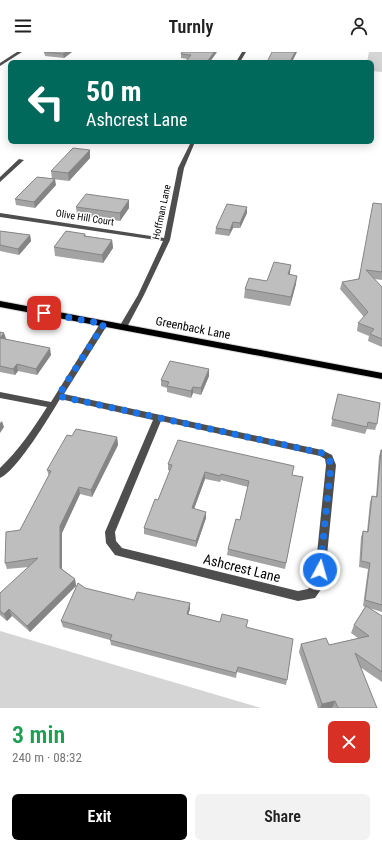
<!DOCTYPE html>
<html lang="en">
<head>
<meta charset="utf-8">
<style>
	:root { --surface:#fff; --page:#f2f2f2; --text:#222; --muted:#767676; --accent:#000 }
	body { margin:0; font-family:"Roboto Condensed",sans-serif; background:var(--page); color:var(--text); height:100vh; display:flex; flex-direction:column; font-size:15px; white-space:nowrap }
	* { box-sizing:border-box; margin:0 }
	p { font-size:13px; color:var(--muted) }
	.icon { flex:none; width:22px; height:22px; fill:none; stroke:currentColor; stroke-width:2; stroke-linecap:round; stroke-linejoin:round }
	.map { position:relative; height:656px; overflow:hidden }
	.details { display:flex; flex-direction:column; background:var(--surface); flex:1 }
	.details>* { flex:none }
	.hud { position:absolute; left:8px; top:8px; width:366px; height:84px; border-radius:6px; box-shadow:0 2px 10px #0003; background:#00695c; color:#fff; overflow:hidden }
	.pin { position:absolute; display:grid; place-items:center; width:34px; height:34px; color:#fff; margin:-17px; border-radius:8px; box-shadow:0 2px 6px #0006 }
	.me { position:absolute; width:44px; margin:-22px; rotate:6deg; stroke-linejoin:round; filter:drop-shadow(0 0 3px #0008) }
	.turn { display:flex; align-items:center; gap:14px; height:84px; padding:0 12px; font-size:18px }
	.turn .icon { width:52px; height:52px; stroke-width:2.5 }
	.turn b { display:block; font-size:28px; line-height:34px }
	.round { display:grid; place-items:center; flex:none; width:42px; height:42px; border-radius:6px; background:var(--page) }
	.head { display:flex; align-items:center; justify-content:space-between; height:68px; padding:0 12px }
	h1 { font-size:24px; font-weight:600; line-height:30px; color:#1e9e55 }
	.cta { display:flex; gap:8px; margin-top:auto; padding:8px 12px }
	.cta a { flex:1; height:46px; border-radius:6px; background:var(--accent); color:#fff; font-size:16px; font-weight:600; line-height:46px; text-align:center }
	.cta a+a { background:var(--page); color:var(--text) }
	header { display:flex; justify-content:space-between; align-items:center; height:52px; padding:0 12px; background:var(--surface); font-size:18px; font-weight:600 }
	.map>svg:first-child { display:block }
</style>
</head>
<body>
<header><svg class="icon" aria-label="menu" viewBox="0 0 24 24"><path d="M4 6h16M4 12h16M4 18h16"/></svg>Turnly<svg class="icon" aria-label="person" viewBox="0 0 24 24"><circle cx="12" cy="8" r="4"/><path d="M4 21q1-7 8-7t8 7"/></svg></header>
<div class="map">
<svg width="382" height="656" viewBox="0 0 382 656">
	<rect width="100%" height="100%" fill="#fff"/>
	<path fill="#d5d5d5" d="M369,0H382V20L372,19V10H367Z
		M0,579L261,656H0Z"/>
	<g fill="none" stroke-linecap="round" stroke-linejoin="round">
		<defs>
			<path id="primary" d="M0,249L382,321V327L0,255Z"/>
		</defs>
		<use href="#primary" stroke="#dbdbdb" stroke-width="2"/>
		<path fill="#4e4e4e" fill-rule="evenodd" d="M17,0H22L0,14V11Z
			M242,0H246L240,10H236Z
			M191,90H195L184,116L170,188L144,243L126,277H120L119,275L138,243L163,189L0,165V161L164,186L178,116Z
			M19,107L24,108L0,130V125Z
			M101,270H104L108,272L64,342L322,398L332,403L336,413L324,533L315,546L298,549L115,503L106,491L105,480L153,368L60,347C50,364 16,420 0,426V416C19,398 33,377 47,355L0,346V340L51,350ZM161,369L320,404L325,407L326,413L314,531L308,537L298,539L122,496L116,489L115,480Z"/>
		<use href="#primary" fill="#000" fill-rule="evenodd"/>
	</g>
	<path fill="#a3a3a3" d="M44,0H72L64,6L45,4Z
		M182,0L210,10H185L188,7L181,6V2Z
		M90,106L69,129L52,127L51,119Z
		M56,133L35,156L16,153L15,147Z
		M382,152V228L374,227L382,235V295L368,289L369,284L357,279L358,271L364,265L340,237L342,230L358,227Z
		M76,155L129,156L120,169L77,163Z
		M247,161L240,176H233L229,184L215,182L216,176Z
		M0,179L30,183L31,189L19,203L0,199Z
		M85,182L86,184L112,188L113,196L103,211L55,204L54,195Z
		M289,223L296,232L290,254L244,246L245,237L267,229Z
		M0,280L4,281L6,287L51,303L37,323L18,319L15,323L0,320Z
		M209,324L201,343L193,341L191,346L167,340V336L161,334V328Z
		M338,342L377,372L375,378L367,377L365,382L331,374Z
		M72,384L117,385L118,393L92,445L80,442L62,481V517L75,527L76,534L30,580L12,564L7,569L0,563V541L29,515L7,517L5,511L20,478L49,424L47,418Z
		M381,398H382V560L369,556L382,564V630L360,615L377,656H318L299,600L301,592L329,593L358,586L351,581L354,573L365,555L363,554L368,517L359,515L361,485L363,479L367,480L370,450L372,444L376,445L379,404Z
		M168,412L292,423L303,425L285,517L227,503L228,497L240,468L248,435L221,428L220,430L205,427L194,457L206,466L196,495L144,482V476L158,448L170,419L168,418Z
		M134,548L190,551V557L188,562L220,570L247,575L287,628L286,633L237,620L236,626L111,593L110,588L63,575L61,569Z"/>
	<path fill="#858585" d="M66,0H72L64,6L63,2Z
		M214,0H217L210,10H207Z
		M295,0H297L292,10H290Z
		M90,98V106L69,129L68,121Z
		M55,127L56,133L35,156L34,150Z
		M129,148V156L120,169V161Z
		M247,155V161L240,176V171Z
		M233,170V176L229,184L230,178Z
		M30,183L31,189L19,203L18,197Z
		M112,188L113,196L103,211L102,203Z
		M291,213L290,221L287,231L288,222Z
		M297,224L296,232L290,254L291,245Z
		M4,281L6,287L0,286Z
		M50,296L51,303L37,323L36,317Z
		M17,312L18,319L15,323L13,317Z
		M209,317V324L201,343V336Z
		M193,335V341L191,346V339Z
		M2,369L4,375L0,381V371Z
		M117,385L118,393L92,445L91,438Z
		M205,420V427L192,462V456Z
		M79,435L80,442L62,481V522L60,516V474Z
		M206,460V466L196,495V489Z
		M75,527L76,534L30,580L27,574Z
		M190,551V557L187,567V562Z
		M9,557L12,564L7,569L4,562Z
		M335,649L332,656H320L322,652Z"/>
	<path fill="#bebebe" stroke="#858585" d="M44,0H66L63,2Z
		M182,0H214L207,10H185L191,3L181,2Z
		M272,0H295L290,10H267Z
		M73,96L90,98L68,121L51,119Z
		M37,125L55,127L34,150L15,147Z
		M86,142L129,148L120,161L76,155Z
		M373,151L382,152V220L366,218L382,235V287L370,282L374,277L358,271L368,260L342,230L359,227Z
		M227,152L247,155L240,171L233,170L230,178L216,176Z
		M0,179L30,183L18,197L0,193Z
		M66,179L85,182L84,184L112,188L102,203L54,195Z
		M274,210L291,213L288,222L297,224L291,245L245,237L249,226L267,229Z
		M0,280L4,281L0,286L50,296L36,317L17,312L13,317L0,314Z
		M170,309L209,317L201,336L193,335L191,339L167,334L169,330L161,328Z
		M338,342L380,351L377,372L368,370L367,375L332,367Z
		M76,377L117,385L91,438L79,435L60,474V516L75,527L27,574L9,557L4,562L0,559V541L38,506L5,511L6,480L20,478L51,419L47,418L67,383L72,384Z
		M178,388L294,414L292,423L303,425L286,511L228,497L236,467L240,468L249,429L221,422L220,424L205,420L192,456L206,460L196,489L144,476L155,447L158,448L172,413L168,412Z
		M381,398H382V553L365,548L370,511L361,509L363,479L368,480L372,444L377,445Z
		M78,531L85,536L134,548L137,540L190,551L187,562L220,570L222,562L248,568L246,575L293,587L287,628L238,615L236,621L110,588L112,583L61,569Z
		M366,554L382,564V620L355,601L377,656H338L335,649L322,652L301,592L326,586L329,593L369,584L354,573Z"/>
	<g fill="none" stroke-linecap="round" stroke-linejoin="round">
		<path stroke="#1a73e8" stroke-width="7" stroke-dasharray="0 12.6" d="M44,261L104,272L58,344L322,401L329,406L331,413L320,518"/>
	</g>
	<g text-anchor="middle" stroke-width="3" stroke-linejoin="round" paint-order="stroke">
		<g font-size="10" fill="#000" stroke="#fff">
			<text transform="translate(161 160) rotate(-78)" y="4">Hoffman Lane</text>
			<text transform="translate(85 165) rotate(9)" y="4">Olive Hill Court</text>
		</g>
		<g font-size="12" fill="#000" stroke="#fff">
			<text transform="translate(193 276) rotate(11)" y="4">Greenback Lane</text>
		</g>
		<g font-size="14" fill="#000" stroke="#fff">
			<text transform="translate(242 516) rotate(14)" y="5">Ashcrest Lane</text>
		</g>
	</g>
</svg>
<div class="pin" style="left:44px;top:261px;background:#d93025"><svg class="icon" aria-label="arrive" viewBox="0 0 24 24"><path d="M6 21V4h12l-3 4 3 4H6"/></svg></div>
<svg class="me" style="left:320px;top:518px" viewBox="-20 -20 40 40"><circle r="17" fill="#1a73e8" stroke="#fff" stroke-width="3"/><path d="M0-11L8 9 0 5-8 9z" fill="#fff"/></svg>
<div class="hud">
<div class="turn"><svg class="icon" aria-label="left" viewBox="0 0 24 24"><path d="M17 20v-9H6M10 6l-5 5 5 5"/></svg><div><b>50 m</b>Ashcrest Lane</div></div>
</div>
</div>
<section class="details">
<div class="head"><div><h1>3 min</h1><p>240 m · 08:32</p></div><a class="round" style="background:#d93025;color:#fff"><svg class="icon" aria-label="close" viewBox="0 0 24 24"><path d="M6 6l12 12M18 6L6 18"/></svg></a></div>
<div class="cta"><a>Exit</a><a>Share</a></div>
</section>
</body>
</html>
